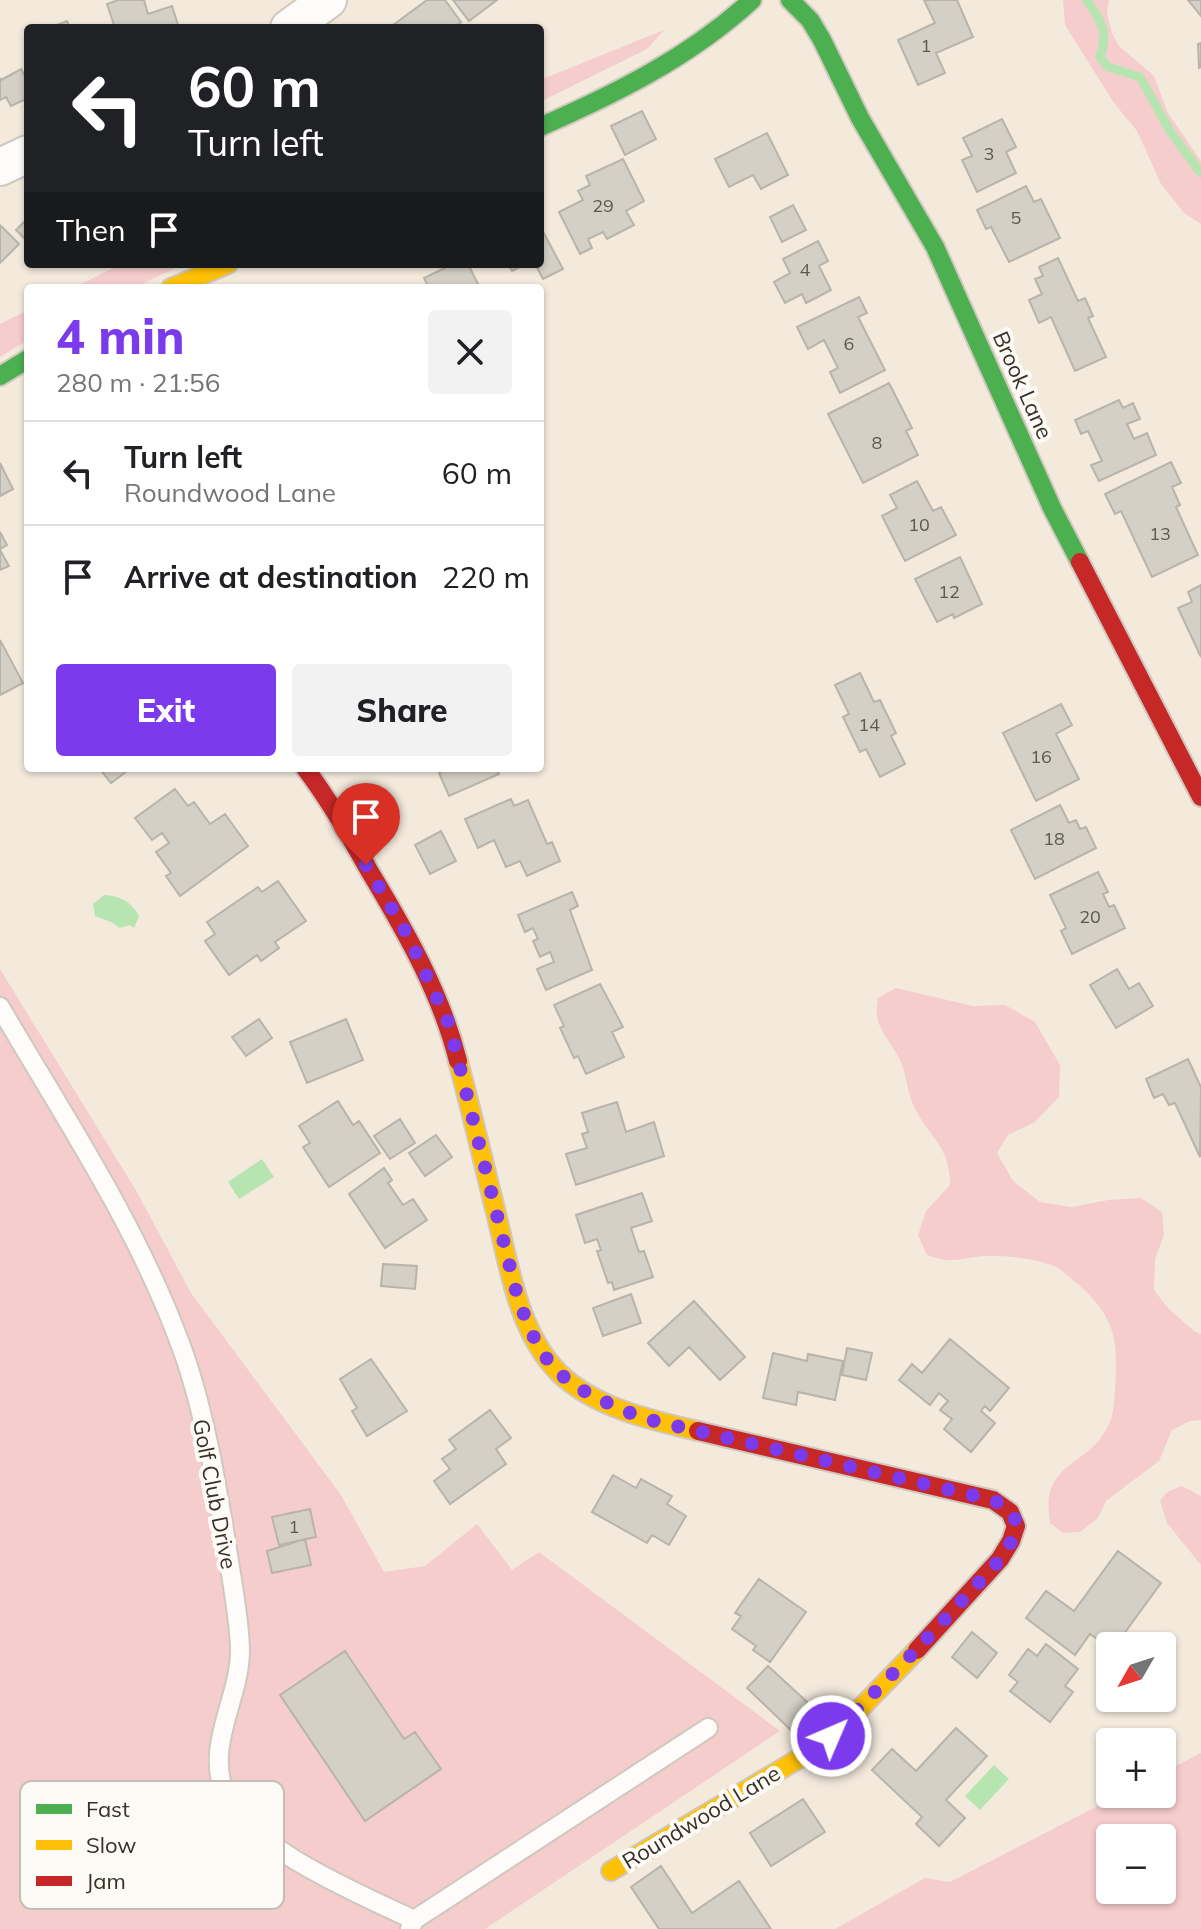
<!DOCTYPE html>
<html lang="en">
<head>
<meta charset="utf-8">
<style>
	:root { --surface:#fff; --page:#f2f2f2; --text:#202124; --muted:#757577; --line:#e0e0e0; --accent:#7c3aed }
	body { margin:0; font-family:Mulish,sans-serif; background:var(--page); color:var(--text); height:100vh; display:flex; flex-direction:column; font-size:30px; white-space:nowrap }
	* { box-sizing:border-box; margin:0 }
	p { font-size:26px; color:var(--muted) }
	.icon { flex:none; width:44px; height:44px; fill:none; stroke:currentColor; stroke-width:2; stroke-linecap:round; stroke-linejoin:round }
	.map { position:relative; flex:1; overflow:hidden }
	.sheet { position:absolute; left:24px; top:284px; width:520px; height:488px; display:flex; flex-direction:column; background:var(--surface); border-radius:8px; box-shadow:0 2px 6px #0004 }
	.sheet>* { flex:none }
	.guide { position:absolute; left:24px; top:24px; width:520px; height:244px; border-radius:8px; box-shadow:0 2px 6px #0004; background:#202124; color:#fff; overflow:hidden }
	.needle { width:52px; rotate:231deg }
	.controls { position:absolute; left:1096px; top:1632px; display:grid; gap:16px }
	.controls a { display:grid; place-items:center; width:80px; height:80px; border-radius:8px; background:var(--surface); box-shadow:0 2px 6px #0004; font-size:40px }
	.pin { position:absolute; display:grid; place-items:center; width:68px; height:68px; color:#fff; margin:-82px -34px; border-radius:50% 50% 50% 0; rotate:-45deg; box-shadow:0 0 8px #0007 }
	.pin .icon { rotate:45deg }
	.me { position:absolute; width:88px; margin:-44px; rotate:45deg; stroke-linejoin:round; filter:drop-shadow(0 0 6px #0008) }
	.turn { display:flex; align-items:center; gap:28px; height:168px; padding:0 32px; font-size:36px }
	.turn .icon { width:104px; height:104px; stroke-width:2.5 }
	.turn b { display:block; font-size:56px; line-height:68px }
	.then { display:flex; align-items:center; height:76px; padding:0 32px; background:#0003; gap:16px; font-size:30px }
	.round { display:grid; place-items:center; flex:none; width:84px; height:84px; border-radius:8px; background:var(--page) }
	.head { display:flex; align-items:center; justify-content:space-between; height:136px; padding:0 32px }
	h1 { font-size:48px; font-weight:800; line-height:60px; color:var(--accent) }
	.button { display:flex; gap:16px; margin-top:auto; padding:16px 32px }
	.button a { flex:1; height:92px; border-radius:8px; background:var(--accent); color:#fff; font-size:32px; font-weight:800; line-height:92px; text-align:center }
	.button a+a { background:var(--page); color:var(--text) }
	ul { padding:0; list-style:none }
	li { display:flex; align-items:center; gap:24px; height:104px; padding:0 32px; border-top:2px solid var(--line) }
	li div { flex:1 }
	li b { display:block; font-size:30px }
	li em { font-style:normal }
	.map>svg:first-child { display:block }
</style>
</head>
<body>
<div class="map">
<svg width="1201" height="1929" viewBox="0 0 1201 1929">
	<rect width="100%" height="100%" fill="#f3eadc"/>
	<path fill="#f6cdcd" fill-rule="evenodd" d="M1063,0H1109L1107,13L1112,33L1119,46L1154,76L1168,113L1201,161V224L1184,213L1161,184L1137,131L1114,103L1065,25Z
		M664,30L647,49L540,102V80Z
		M121,264H185L133,288H73Z
		M28,310V340L0,357V324Z
		M0,969L137,1192L191,1293L341,1495L384,1572L425,1566L477,1524L512,1570L539,1552L780,1731L485,1929H0Z
		M896,988L973,1006L1005,1005L1035,1022L1060,1065L1059,1097L1035,1122L1008,1135L997,1153L1013,1181L1040,1202L1072,1207L1108,1200L1141,1198L1162,1212L1164,1235L1155,1259L1154,1290L1168,1308L1194,1331L1201,1334V1420L1190,1421L1172,1430L1159,1461L1106,1501L1098,1518L1080,1532L1063,1533L1050,1523C1039,1457 1092,1470 1111,1419C1114,1411 1114,1399 1115,1389C1119,1338 1114,1314 1074,1281C1068,1276 1061,1269 1054,1266C1035,1258 1008,1256 987,1256C961,1257 955,1265 927,1255L918,1235L926,1211L950,1185C950,1143 926,1136 912,1102C907,1089 906,1073 900,1060C888,1036 872,1028 878,998Z
		M1182,1486L1201,1496V1565L1167,1523L1160,1501L1167,1492Z
		M1201,1753V1929H835L925,1878L950,1882L1121,1794H1162V1773ZM1162,1838V1890H1110V1838Z"/>
	<path fill="#b7e5b1" d="M104,895C120,896 131,901 139,916L134,928L130,925L120,928L111,922L95,916L93,904Z
		M262,1159L274,1177L239,1199L228,1182Z
		M994,1765L1009,1779L980,1810L965,1796Z"/>
	<g fill="none" stroke-linecap="round" stroke-linejoin="round">
		<path stroke="#b7e5b1" stroke-width="9" d="M1086,0C1101,19 1109,32 1100,57L1108,67L1140,77L1170,131L1201,173"/>
	</g>
	<path fill="#d4d0c5" stroke="#b8b4a9" stroke-width="2" d="M118,0H144L148,14L172,6L179,28H115L107,4Z
		M427,0H445L461,22L454,28H389Z
		M453,0H497L469,21Z
		M924,0H957L973,37L936,53L945,73L918,85L898,40L935,23Z
		M1188,0H1201V16Z
		M67,21L70,28H49Z
		M1201,43V67L1199,68L1198,44Z
		M21,69L28,82V98L11,106L6,97L0,100V78L1,80Z
		M642,111L656,139L625,155L611,126Z
		M1002,119L1016,147L1006,152L1016,173L977,192L962,160L972,156L963,138Z
		M767,133L788,175L761,189L753,175L729,187L715,159Z
		M623,159L644,201L626,211L634,225L607,239L603,232L588,239L592,248L580,254L559,212L583,200L578,191L590,185L586,176Z
		M1026,186L1034,202L1041,199L1060,238L1009,262L991,227L986,229L977,210Z
		M793,205L806,230L782,242L770,217Z
		M28,218V242L16,230Z
		M0,225L19,244L0,263Z
		M540,226L563,269L543,279L535,264H540Z
		M818,241L828,261L819,266L831,290L806,303L802,294L785,303L774,282L790,273L783,259Z
		M1058,258L1078,301L1085,298L1093,316L1088,318L1106,357L1075,371L1051,317L1039,323L1029,300L1042,294L1035,279L1043,276L1039,267Z
		M453,264H468L480,288H429L424,278Z
		M508,264H526L512,271Z
		M859,297L867,313L858,317L885,370L840,393L830,372L838,368L824,340L808,349L797,327Z
		M889,383L912,428L906,431L918,455L863,483L828,414Z
		M1119,400L1123,408L1133,403L1140,419L1127,424L1134,439L1147,433L1156,455L1099,481L1091,465L1102,461L1088,431L1081,434L1075,420Z
		M1171,462L1181,483L1172,487L1180,505L1176,507L1198,555L1152,577L1121,511L1115,514L1105,494Z
		M0,463L13,489L0,496Z
		M917,481L933,511L941,507L956,535L905,561L882,516L897,508L890,495Z
		M0,532L7,545L0,549Z
		M0,550L9,566L0,570Z
		M960,557L982,604L954,618L953,614L937,622L915,579Z
		M1201,585V657L1178,608L1192,602L1188,592Z
		M0,640L23,683L0,695Z
		M860,673L874,702L880,700L896,733L891,736L905,764L880,777L866,749L860,752L843,717L849,714L835,685Z
		M1061,704L1072,725L1056,734L1079,779L1036,801L1003,733Z
		M99,768H131L111,783Z
		M450,768H496L499,774L449,796L439,773Z
		M175,789L188,806L194,802L210,824L225,814L248,846L180,896L166,876L171,873L156,852L169,843L162,833L152,840L135,818Z
		M511,799L514,806L528,800L547,844L552,842L560,861L527,876L520,861L506,867L494,840L478,848L465,819Z
		M1060,805L1069,823L1076,820L1080,829L1086,827L1096,848L1035,879L1011,830Z
		M441,831L456,861L430,874L415,845Z
		M1098,872L1108,892L1103,894L1109,907L1114,905L1125,928L1072,954L1061,931L1066,928L1050,895Z
		M278,881L306,921L275,942L279,948L261,961L257,955L229,975L205,941L215,934L207,922L258,887L262,892Z
		M572,892L578,906L570,910L592,970L546,990L537,969L554,962L550,952L540,957L533,941L538,939L533,928L525,932L518,915Z
		M1117,969L1129,989L1139,983L1153,1006L1116,1028L1090,985Z
		M600,984L623,1027L612,1032L624,1057L586,1074L578,1056L574,1058L560,1028L564,1026L554,1005Z
		M259,1019L272,1038L246,1056L232,1037Z
		M346,1019L363,1060L307,1083L290,1042Z
		M1188,1059L1201,1087L1200,1157L1175,1103L1169,1105L1163,1094L1154,1098L1146,1079Z
		M338,1101L353,1125L359,1121L380,1153L329,1187L303,1147L310,1143L299,1126Z
		M617,1102L626,1132L654,1122L664,1156L576,1185L566,1154L587,1148L582,1134L588,1132L582,1113Z
		M400,1119L415,1143L390,1159L374,1136Z
		M436,1135L452,1157L425,1176L409,1153Z
		M384,1168L392,1180L388,1183L403,1205L413,1199L427,1220L385,1248L349,1194Z
		M642,1193L652,1221L631,1228L639,1252L644,1251L653,1277L614,1290L612,1282L608,1283L597,1251L601,1250L597,1239L585,1243L576,1215Z
		M383,1264L417,1266L415,1289L381,1286Z
		M631,1294L641,1323L603,1336L593,1308Z
		M694,1301L745,1357L720,1380L689,1347L669,1366L648,1343Z
		M950,1339L1009,1388L990,1411L985,1406L981,1411L995,1423L971,1452L944,1429L952,1419L940,1410L948,1401L939,1393L930,1405L899,1380L912,1364L922,1373Z
		M847,1348L872,1353L866,1380L842,1375Z
		M773,1353L807,1361L808,1354L843,1361L835,1400L798,1392L796,1405L763,1398Z
		M371,1359L407,1411L367,1436L352,1411L357,1408L340,1379Z
		M490,1410L511,1438L496,1449L506,1464L450,1504L434,1481L450,1469L442,1459L456,1449L449,1440Z
		M613,1475L636,1488L641,1479L672,1496L667,1504L686,1516L669,1545L652,1535L647,1543L592,1512Z
		M310,1509L316,1537L279,1545L272,1517Z
		M305,1539L311,1565L272,1573L267,1551Z
		M1118,1551L1161,1583L1115,1646H1110V1648L1090,1634L1075,1655L1026,1618L1046,1591L1074,1611Z
		M759,1579L806,1612L770,1662L753,1650L756,1646L732,1629L741,1616L735,1613Z
		M972,1632L997,1653L977,1678L952,1657Z
		M1046,1644L1078,1669L1065,1686L1073,1692L1050,1722L1010,1691L1018,1682L1009,1675L1028,1649L1037,1656Z
		M345,1651L404,1739L415,1732L441,1769L365,1821L280,1695Z
		M768,1666L818,1712L796,1735L747,1688Z
		M956,1728L987,1756L946,1800L965,1818L939,1846L916,1824L922,1817L872,1770L892,1749L916,1771Z
		M803,1799L825,1832L771,1866L750,1833Z
		M661,1866L692,1913L739,1881L771,1929H659L631,1887Z"/>
	<g fill="none" stroke-linecap="round" stroke-linejoin="round">
		<defs>
			<path id="lane" d="M0,1007C63,1115 134,1221 178,1338C207,1412 220,1507 233,1586C236,1607 240,1631 240,1652C239,1701 205,1745 225,1794C248,1848 362,1895 414,1920
				M410,1929L414,1920L708,1728"/>
			<path id="street" d="M289,28L328,0
				M0,167L28,154"/>
			<path id="fast" d="M790,0L810,20L822,40L860,118L935,247L1052,508L1080,562
				M540,127C617,93 690,57 752,0
				M0,376L28,359"/>
			<path id="slow" d="M171,288L228,264
				M458,1061C471,1110 483,1160 495,1209C509,1264 517,1331 559,1373C595,1408 651,1420 698,1431
				M611,1871L810,1752L851,1718L917,1650"/>
			<path id="jam" d="M1080,562L1201,797
				M305,768C330,801 350,837 370,872C406,932 441,993 458,1061
				M698,1431L993,1500L1010,1512L1016,1526L1011,1541L1000,1559L917,1650"/>
		</defs>
		<use href="#lane" stroke="#d0c8be" stroke-width="22"/>
		<use href="#street" stroke="#d0c8be" stroke-width="40"/>
		<use href="#fast" stroke="#d0c8be" stroke-width="22"/>
		<use href="#slow" stroke="#d0c8be" stroke-width="22"/>
		<use href="#jam" stroke="#d0c8be" stroke-width="22"/>
		<use href="#lane" stroke="#fdfcfa" stroke-width="18"/>
		<use href="#street" stroke="#fdfcfa" stroke-width="36"/>
		<use href="#fast" stroke="#4caf50" stroke-width="18"/>
		<use href="#slow" stroke="#ffc107" stroke-width="18"/>
		<use href="#jam" stroke="#c62828" stroke-width="18"/>
	</g>
	<g fill="none" stroke-linecap="round" stroke-linejoin="round">
		<path stroke="#7c3aed" stroke-width="14" stroke-dasharray="0 25.2" d="M366,865L408,936L449,1024L517,1295C544,1376 567,1386 642,1418L993,1500C1005,1506 1020,1515 1015,1532C1008,1555 983,1578 967,1595C923,1644 877,1690 831,1736"/>
	</g>
	<g text-anchor="middle" stroke-width="8" stroke-linejoin="round" paint-order="stroke">
		<g font-size="18" fill="#5e584e">
			<text x="926" y="52">1</text>
			<text x="989" y="160">3</text>
			<text x="603" y="212">29</text>
			<text x="1016" y="224">5</text>
			<text x="805" y="276">4</text>
			<text x="849" y="350">6</text>
			<text x="877" y="449">8</text>
			<text x="919" y="531">10</text>
			<text x="1160" y="540">13</text>
			<text x="949" y="598">12</text>
			<text x="869" y="731">14</text>
			<text x="1041" y="763">16</text>
			<text x="1054" y="845">18</text>
			<text x="1090" y="923">20</text>
			<text x="294" y="1533">1</text>
		</g>
		<g font-size="22" fill="#363027" stroke="#fefaf5">
			<text transform="translate(1023 385) rotate(66)" y="8">Brook Lane</text>
			<text transform="translate(215 1494) rotate(79)" y="8">Golf Club Drive</text>
			<text transform="translate(701 1817) rotate(-31)" y="8">Roundwood Lane</text>
		</g>
	</g>
	<rect x="20" y="1781" width="264" height="128" rx="12" fill="#fefaf5" stroke="#c2bdb7" stroke-width="2"/>
	<rect x="36" y="1804" width="36" height="10" fill="#4caf50"/>
	<rect x="36" y="1840" width="36" height="10" fill="#ffc107"/>
	<rect x="36" y="1876" width="36" height="10" fill="#c62828"/>
	<g font-size="22" fill="#363027">
		<text x="86" y="1817">Fast</text>
		<text x="86" y="1853">Slow</text>
		<text x="86" y="1889">Jam</text>
	</g>
</svg>
<div class="controls">
<a><svg class="needle" viewBox="-14 -14 28 28"><path d="M0-13l5 13h-10z" fill="#e53935"/><path d="M0 13l5-13h-10z" fill="#757577"/></svg></a>
<a>+</a>
<a>−</a>
</div>
<div class="pin" style="left:366px;top:865px;background:#d93025"><svg class="icon" aria-label="arrive" viewBox="0 0 24 24"><path d="M6 21V4h12l-3 4 3 4H6"/></svg></div>
<svg class="me" style="left:831px;top:1736px" viewBox="-20 -20 40 40"><circle r="17" fill="#7c3aed" stroke="#fff" stroke-width="3"/><path d="M0-11L8 9 0 5-8 9z" fill="#fff"/></svg>
<div class="guide">
<div class="turn"><svg class="icon" aria-label="left" viewBox="0 0 24 24"><path d="M17 20v-9H6M10 6l-5 5 5 5"/></svg><div><b>60 m</b>Turn left</div></div>
<div class="then">Then<svg class="icon" aria-label="arrive" viewBox="0 0 24 24"><path d="M6 21V4h12l-3 4 3 4H6"/></svg></div>
</div>
<section class="sheet">
<div class="head"><div><h1>4 min</h1><p>280 m · 21:56</p></div><a class="round"><svg class="icon" aria-label="close" viewBox="0 0 24 24"><path d="M6 6l12 12M18 6L6 18"/></svg></a></div>
<ul>
<li><svg class="icon" aria-label="left" viewBox="0 0 24 24"><path d="M17 20v-9H6M10 6l-5 5 5 5"/></svg><div><b>Turn left</b><p>Roundwood Lane</p></div><em>60 m</em></li>
<li><svg class="icon" aria-label="arrive" viewBox="0 0 24 24"><path d="M6 21V4h12l-3 4 3 4H6"/></svg><div><b>Arrive at destination</b></div><em>220 m</em></li>
</ul>
<div class="button"><a>Exit</a><a>Share</a></div>
</section>
</div>
</body>
</html>
